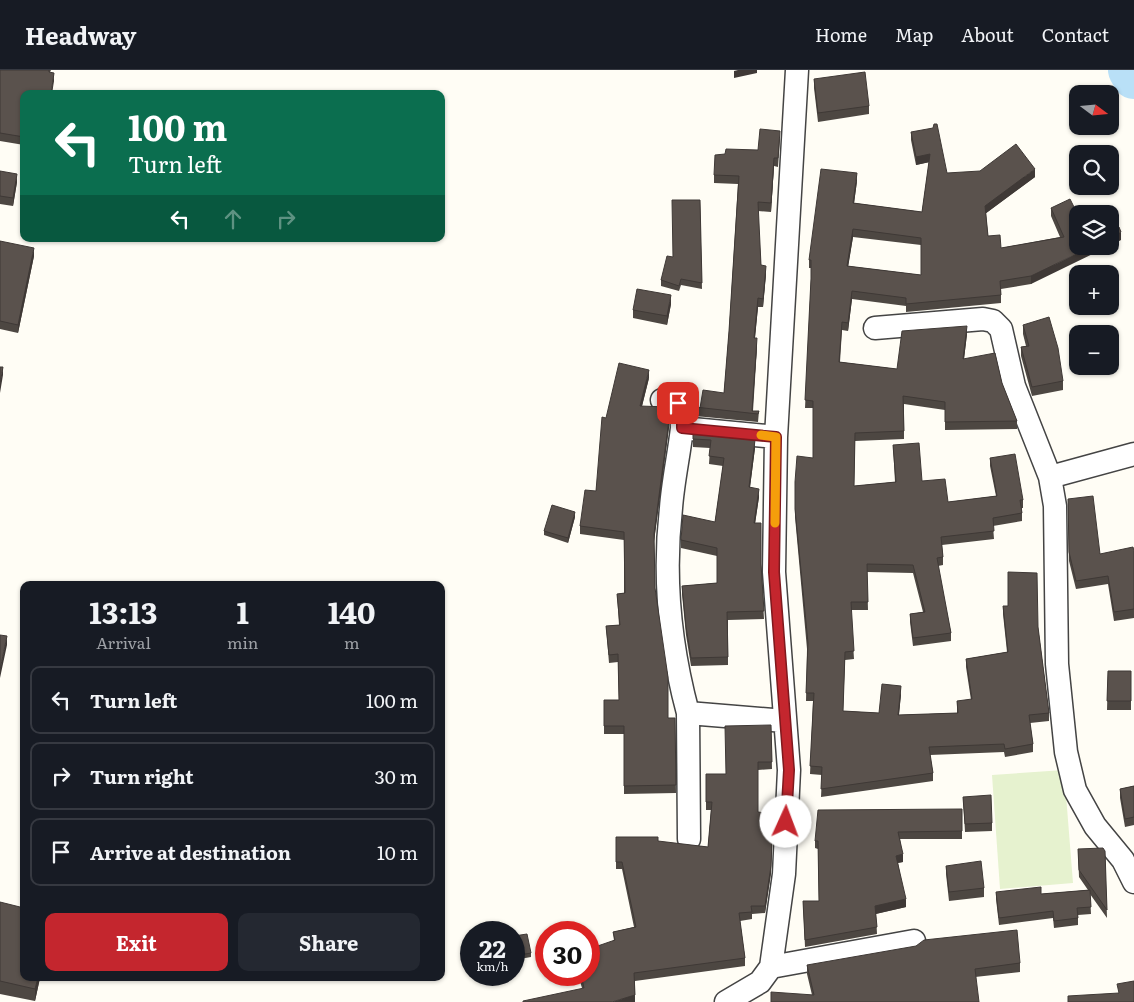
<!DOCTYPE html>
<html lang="en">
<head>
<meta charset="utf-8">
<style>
	:root { --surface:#171b24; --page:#242831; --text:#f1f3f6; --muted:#9ea1a6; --line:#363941; --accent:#c4262e }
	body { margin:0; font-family:Literata,serif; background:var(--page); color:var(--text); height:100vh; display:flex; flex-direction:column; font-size:19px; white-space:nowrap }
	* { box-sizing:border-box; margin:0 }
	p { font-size:16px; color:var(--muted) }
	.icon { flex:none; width:28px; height:28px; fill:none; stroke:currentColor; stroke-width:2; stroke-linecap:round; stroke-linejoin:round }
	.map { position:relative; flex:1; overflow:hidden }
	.drawer { position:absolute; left:20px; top:511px; width:425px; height:400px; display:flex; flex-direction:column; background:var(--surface); border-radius:10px; box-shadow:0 1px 4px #0004 }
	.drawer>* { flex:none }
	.top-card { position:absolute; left:20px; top:20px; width:425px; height:152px; border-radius:10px; box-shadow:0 1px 4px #0004; background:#0b6e4f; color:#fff; overflow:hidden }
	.needle { width:32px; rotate:106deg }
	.tools { position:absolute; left:1069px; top:15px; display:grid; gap:10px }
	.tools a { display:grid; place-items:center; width:50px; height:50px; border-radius:10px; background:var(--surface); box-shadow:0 1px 4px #0004; font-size:25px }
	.speed { position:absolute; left:460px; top:851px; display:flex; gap:10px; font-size:25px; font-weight:700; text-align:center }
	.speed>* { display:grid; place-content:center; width:65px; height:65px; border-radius:50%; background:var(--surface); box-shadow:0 1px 4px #0004; line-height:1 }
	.speed small { font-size:12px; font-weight:400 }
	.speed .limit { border:8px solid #d22; background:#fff; color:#111 }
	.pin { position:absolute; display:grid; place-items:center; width:42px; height:42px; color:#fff; margin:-21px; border-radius:10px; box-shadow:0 2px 8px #0006 }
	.me { position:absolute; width:55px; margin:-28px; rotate:2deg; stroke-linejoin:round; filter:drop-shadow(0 0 4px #0008) }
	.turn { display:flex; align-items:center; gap:18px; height:105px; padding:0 25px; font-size:22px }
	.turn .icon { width:65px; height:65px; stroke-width:2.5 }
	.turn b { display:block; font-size:35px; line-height:42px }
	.lanes { display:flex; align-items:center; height:48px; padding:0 25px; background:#0003; justify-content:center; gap:25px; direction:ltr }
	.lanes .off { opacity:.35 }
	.eta { display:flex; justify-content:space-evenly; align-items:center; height:85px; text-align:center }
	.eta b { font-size:30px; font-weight:700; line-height:35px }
	.button { display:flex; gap:10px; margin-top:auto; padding:10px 25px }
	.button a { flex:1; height:58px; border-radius:10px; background:var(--accent); color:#fff; font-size:20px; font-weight:700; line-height:58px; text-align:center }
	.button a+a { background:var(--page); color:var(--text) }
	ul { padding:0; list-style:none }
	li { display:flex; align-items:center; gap:15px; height:68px; margin:0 10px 8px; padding:0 15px; border:2px solid var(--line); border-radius:10px }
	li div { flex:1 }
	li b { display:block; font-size:19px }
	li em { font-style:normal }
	header { display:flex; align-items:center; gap:30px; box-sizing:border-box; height:70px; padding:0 25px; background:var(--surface); border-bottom:1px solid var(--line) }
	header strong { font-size:24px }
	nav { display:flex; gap:28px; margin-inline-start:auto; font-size:18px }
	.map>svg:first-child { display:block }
</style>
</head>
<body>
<header>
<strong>Headway</strong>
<nav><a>Home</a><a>Map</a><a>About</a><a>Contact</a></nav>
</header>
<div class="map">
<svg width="1134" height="932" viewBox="0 0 1134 932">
	<rect width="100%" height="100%" fill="#fffdf5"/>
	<path fill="#e6f2cf" d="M1064,700L1073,813L1000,819L992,705Z"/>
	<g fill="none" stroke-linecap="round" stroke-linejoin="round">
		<path stroke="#b9e0f7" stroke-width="44" d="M1130,0L1134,7"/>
		<defs>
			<path id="street" d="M875,258L983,249L993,251L1001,259L1014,316L1050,407L1055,436L1057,594L1066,682L1075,720L1095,756L1123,790L1134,812
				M662,330L678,333L681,336L682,358
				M776,367L682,358C679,385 673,411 671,438C663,507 670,576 688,643L785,651
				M1050,407L1134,384
				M688,643L689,769
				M771,897L914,871
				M726,932L760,912L771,897L784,804L789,700L774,502L776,367L797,0"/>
		</defs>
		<use href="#street" stroke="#444" stroke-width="25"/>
		<use href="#street" stroke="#fff" stroke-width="22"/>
	</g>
	<path fill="#4d4742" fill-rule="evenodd" d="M0,0H51L50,2L54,11L24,24V75L0,71Z
		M814,9L869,36V44L818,52L814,18Z
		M911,62L947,103L1035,107L986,143L988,166L1001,178L1060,167L1051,146V138L1078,176L1031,214L1001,219V233L906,242V236L852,229L848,261L842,260L840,292L897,299L967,264L964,289L1002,313L1017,351V359L945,360V340L904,334V369L855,371L854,416L895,412L893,375L922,411L948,432L996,426L990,396V388L1023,430V438H1022V451L993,456L994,469L942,475L943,487V495L938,496L951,563V571L913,576L910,552V544L923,542L913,503L867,502L868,540H851L854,589L845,590L843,641L879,643L901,624L899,645L957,643V631L971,630L966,597V589L1007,582L1003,544V536L1038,557L1049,643V651L1030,653L1033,674V682L1005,687L1004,682L930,685L933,703V711L821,727L822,705L810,704L813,631H806L807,579L795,447V412L813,388V338H805L811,209V198H809V190L857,111L854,133L922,142L929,92L916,95L911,70ZM853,167L921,175V205L848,196Z
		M780,69L778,97L774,96L771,142L758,141L761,195L766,204L763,237H758L755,268L757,277L753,341H759L758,352L695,346V337L700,338L724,323L729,261L738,114L714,113V105L725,84L758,80Z
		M0,101L17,112L13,136L0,134Z
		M700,130L702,219L681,215L679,221L661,216V210L673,187Z
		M0,171L34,186L18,263L0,259Z
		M671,234L667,255L633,248V240Z
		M1023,255L1063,311V320L1032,326L1021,286V277L1026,276L1023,264Z
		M649,308L642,336L669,357L654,471L655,518L668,648H675L676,723L624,724V664H604V630H619L618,592L609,593L606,556L619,555L617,524L624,523V470L580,464V456L596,421L606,348Z
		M693,364L755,378L750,417L759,427L755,453L761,495L764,549L728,550V595L691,596L686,565L682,524V516L717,513V486L681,478V470L715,452L723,396L709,394L710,378L693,377Z
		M1068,429L1100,484L1134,481V548L1114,551L1108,514L1076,519L1069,491Z
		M575,447L568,473L544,465V461Z
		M1108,601H1131V640H1107Z
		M771,655L772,699L758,700V742L771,803L765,843L752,844V849L740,851L745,888V896L635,911V932L582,918L578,905H589L614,871L613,862L634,857L622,799H616V767L708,777L711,740H706V704H726Z
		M1134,716V755L1125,757L1120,728V719Z
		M963,727L992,753V761L965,762Z
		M962,739V769H900L903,792L898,793L906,837L876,844L877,864L805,877L803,831H819L818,779L815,778V771Z
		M1078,779L1105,781L1107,848L1090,824L1091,844L1078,845V855L1054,858L1053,848L999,855L996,829V822L1041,824L1088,820L1079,807Z
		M946,796L984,818V827L949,831L946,804Z
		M0,832L40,908L35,931L0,924Z
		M514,866L531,883V887L514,890Z
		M1020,893V902L812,925L807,904V895Z"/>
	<path fill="#3f3936" d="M738,0H757V3L734,8V1Z
		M54,3V11L52,24H51Z
		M930,84V92L916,95V87Z
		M774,88V96L771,142V133Z
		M1035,99V107L985,144V136Z
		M857,103V111L853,141V133Z
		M17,104V112L13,136V128Z
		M853,159V167L847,204V196Z
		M1121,162V170L1110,176V168Z
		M1093,176H1109L1031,214V206Z
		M34,178V186L18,263V255Z
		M766,196V204L763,237V229Z
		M852,221V229L848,261V253Z
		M671,225V234L667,255V246Z
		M758,228V237L754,277V268Z
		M967,256V264L963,297V289Z
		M757,268V277L752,343Z
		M3,297V305L0,323V314Z
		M649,300V308L640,344V336Z
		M669,350V357L654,472V464Z
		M755,370V378L749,425V417Z
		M759,419V427L754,461V453Z
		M575,442V447L568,473V468Z
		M7,566V575L0,608V600Z
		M901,616V624L898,653V645Z
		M773,752L771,803L765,843V836Z
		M903,784V792L896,793V786Z
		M906,829V837L875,844V836Z
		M38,908H40L35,931V919Z
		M635,925V932H612Z"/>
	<path fill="#5a524d" stroke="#3f3936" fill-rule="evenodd" d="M0,0H49V2L54,3L51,24H24V67L0,63Z
		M865,2L869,36L818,43L814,9Z
		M934,54H937L947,103L980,101L1016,74L1035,99L985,136L988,166L1000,165L1001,178L1064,167L1051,138L1070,129L1078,145V176H1093L1031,206L1000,211L1001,225L906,234V228L852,221L848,253L842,252L839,292L897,299L902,261L967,256L963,289L995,283L1002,313L1017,351L945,352V332L903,326L904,361L855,363L854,416L896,412L893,375L919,373L922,411L945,409L948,432L997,426L990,388L1015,384L1023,430H1020L1022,443L993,448L994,461L941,467L943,487L937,488L951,563L913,568L910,544L925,542L913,495L867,494L868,532H851L854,581L845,582L843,641L879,643L882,614L901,616L898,645L958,643L957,631L972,629L966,589L1008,582L1003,536H1008V502L1037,503L1038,557L1049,643L1029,645L1033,674L1005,679L1004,674L929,677L933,703L821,719L822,697L810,696L814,623H806L808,573L795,439V412L797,386L813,388V331L805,330L811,209V190H809L821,99L857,103L853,133L922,142L930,84L916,87L911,62L933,58ZM853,159L921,168V205L847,196Z
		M760,59L780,61L778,88H774L771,133L758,132L761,195L766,196L763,229L758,228L754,268H757L752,341H759L758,344L695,337L700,338L703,320L724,323L729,261L739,106L714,105L715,85L725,84L726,79L758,80Z
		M0,101L17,104L13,128L0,126Z
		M672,130H700L702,213L681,209L679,216L661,210L667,186L673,187Z
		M1119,157L1121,162L1110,168V158Z
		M0,171L34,178L18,255L0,251Z
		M637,219L671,225L667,246L633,240Z
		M1049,247L1058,278L1063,311L1032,317L1021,277L1029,276L1023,255Z
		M619,293L649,300L640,336L668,337L669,350L654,464L655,518L668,607V648H675L676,715L624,716V656H604V630H619L618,584L609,585L606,556L620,555L617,524L625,523L624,462L580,456L585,420L596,421L602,347L606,348Z
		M0,297H3L0,314Z
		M693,364L755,370L749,417L759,419L754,453H761V494L764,541L727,542L728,587L691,588L686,557L682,516L717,513V478L681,470L683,445L715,452L724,388L709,386L711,370L693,369Z
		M1093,426L1100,484L1133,477L1134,481V539L1114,542L1108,506L1076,511L1069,482L1068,429Z
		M552,435L575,442L568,468L544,461Z
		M0,565L7,566L0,600Z
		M1108,601H1131V631H1107Z
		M771,655L772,692H758V742L773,744L771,796L765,836H751L752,842L739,843L745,888L634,903L635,925L612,932H523V931L584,918L581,905H589V879L615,870L613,862L636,857L622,792H616V767H658V771L708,777L712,732H706V704H726L725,656Z
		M1134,716V747L1125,749L1120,719Z
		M991,725L992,753L965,754L963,727Z
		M962,739V761L898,762L903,784L896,786L906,829L875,836L877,857L805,870L803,831H819L818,771H815L818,740Z
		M1103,778L1105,781L1107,840L1079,800L1078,779Z
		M981,791L984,818L949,822L946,796Z
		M1041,817V824L1090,820L1091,837L1077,838L1078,848L1054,851L1053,841L999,848L996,822Z
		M0,832L24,838V908H38L35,919L0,911Z
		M1017,860L1020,893L975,899L979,932H771V922L814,925L807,895L916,876L924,870Z
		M527,864L531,883L514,886V866Z
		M1134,911V932H1068V926L1119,923L1117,914Z"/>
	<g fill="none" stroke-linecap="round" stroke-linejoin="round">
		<defs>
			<path id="route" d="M678,333L682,340V358L776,367L774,502L789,700L786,752"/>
		</defs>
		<use href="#route" stroke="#7f191e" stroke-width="12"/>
		<use href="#route" stroke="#c4262e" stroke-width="9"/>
		<path stroke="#f59e0b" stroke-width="9" d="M761,365L776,367L775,453"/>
	</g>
</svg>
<div class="tools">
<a><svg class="needle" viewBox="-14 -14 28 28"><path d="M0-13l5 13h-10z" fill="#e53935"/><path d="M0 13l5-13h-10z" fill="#9ea1a6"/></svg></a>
<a><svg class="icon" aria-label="search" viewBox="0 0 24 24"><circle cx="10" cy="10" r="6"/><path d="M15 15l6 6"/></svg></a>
<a><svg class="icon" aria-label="layers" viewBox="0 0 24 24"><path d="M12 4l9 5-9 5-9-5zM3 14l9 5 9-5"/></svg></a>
<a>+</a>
<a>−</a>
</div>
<div class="speed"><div>22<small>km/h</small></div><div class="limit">30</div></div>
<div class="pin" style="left:678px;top:333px;background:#d93025"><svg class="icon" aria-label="arrive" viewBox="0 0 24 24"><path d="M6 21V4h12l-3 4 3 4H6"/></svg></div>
<svg class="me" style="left:786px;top:752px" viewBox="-20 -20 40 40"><circle r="19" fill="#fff"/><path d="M0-13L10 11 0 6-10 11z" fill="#c4262e"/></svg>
<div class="top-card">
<div class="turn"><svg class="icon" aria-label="left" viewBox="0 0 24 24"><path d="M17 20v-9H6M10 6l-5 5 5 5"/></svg><div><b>100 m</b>Turn left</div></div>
<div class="lanes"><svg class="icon" aria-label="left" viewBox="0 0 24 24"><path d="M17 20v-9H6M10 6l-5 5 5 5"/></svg><svg class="icon off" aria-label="ahead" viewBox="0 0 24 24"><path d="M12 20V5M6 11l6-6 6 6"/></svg><svg class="icon off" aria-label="right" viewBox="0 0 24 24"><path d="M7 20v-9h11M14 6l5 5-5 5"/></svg></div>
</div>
<section class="drawer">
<div class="eta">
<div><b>13:13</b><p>Arrival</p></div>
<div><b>1</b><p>min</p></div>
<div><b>140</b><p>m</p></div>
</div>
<ul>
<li><svg class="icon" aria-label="left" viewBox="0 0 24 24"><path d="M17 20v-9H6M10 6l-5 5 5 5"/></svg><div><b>Turn left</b></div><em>100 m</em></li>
<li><svg class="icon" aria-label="right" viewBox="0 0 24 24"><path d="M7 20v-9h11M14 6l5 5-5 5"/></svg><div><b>Turn right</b></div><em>30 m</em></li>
<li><svg class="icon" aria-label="arrive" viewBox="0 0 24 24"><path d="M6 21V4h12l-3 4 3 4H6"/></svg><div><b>Arrive at destination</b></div><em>10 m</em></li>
</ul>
<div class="button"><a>Exit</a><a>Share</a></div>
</section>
</div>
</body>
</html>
